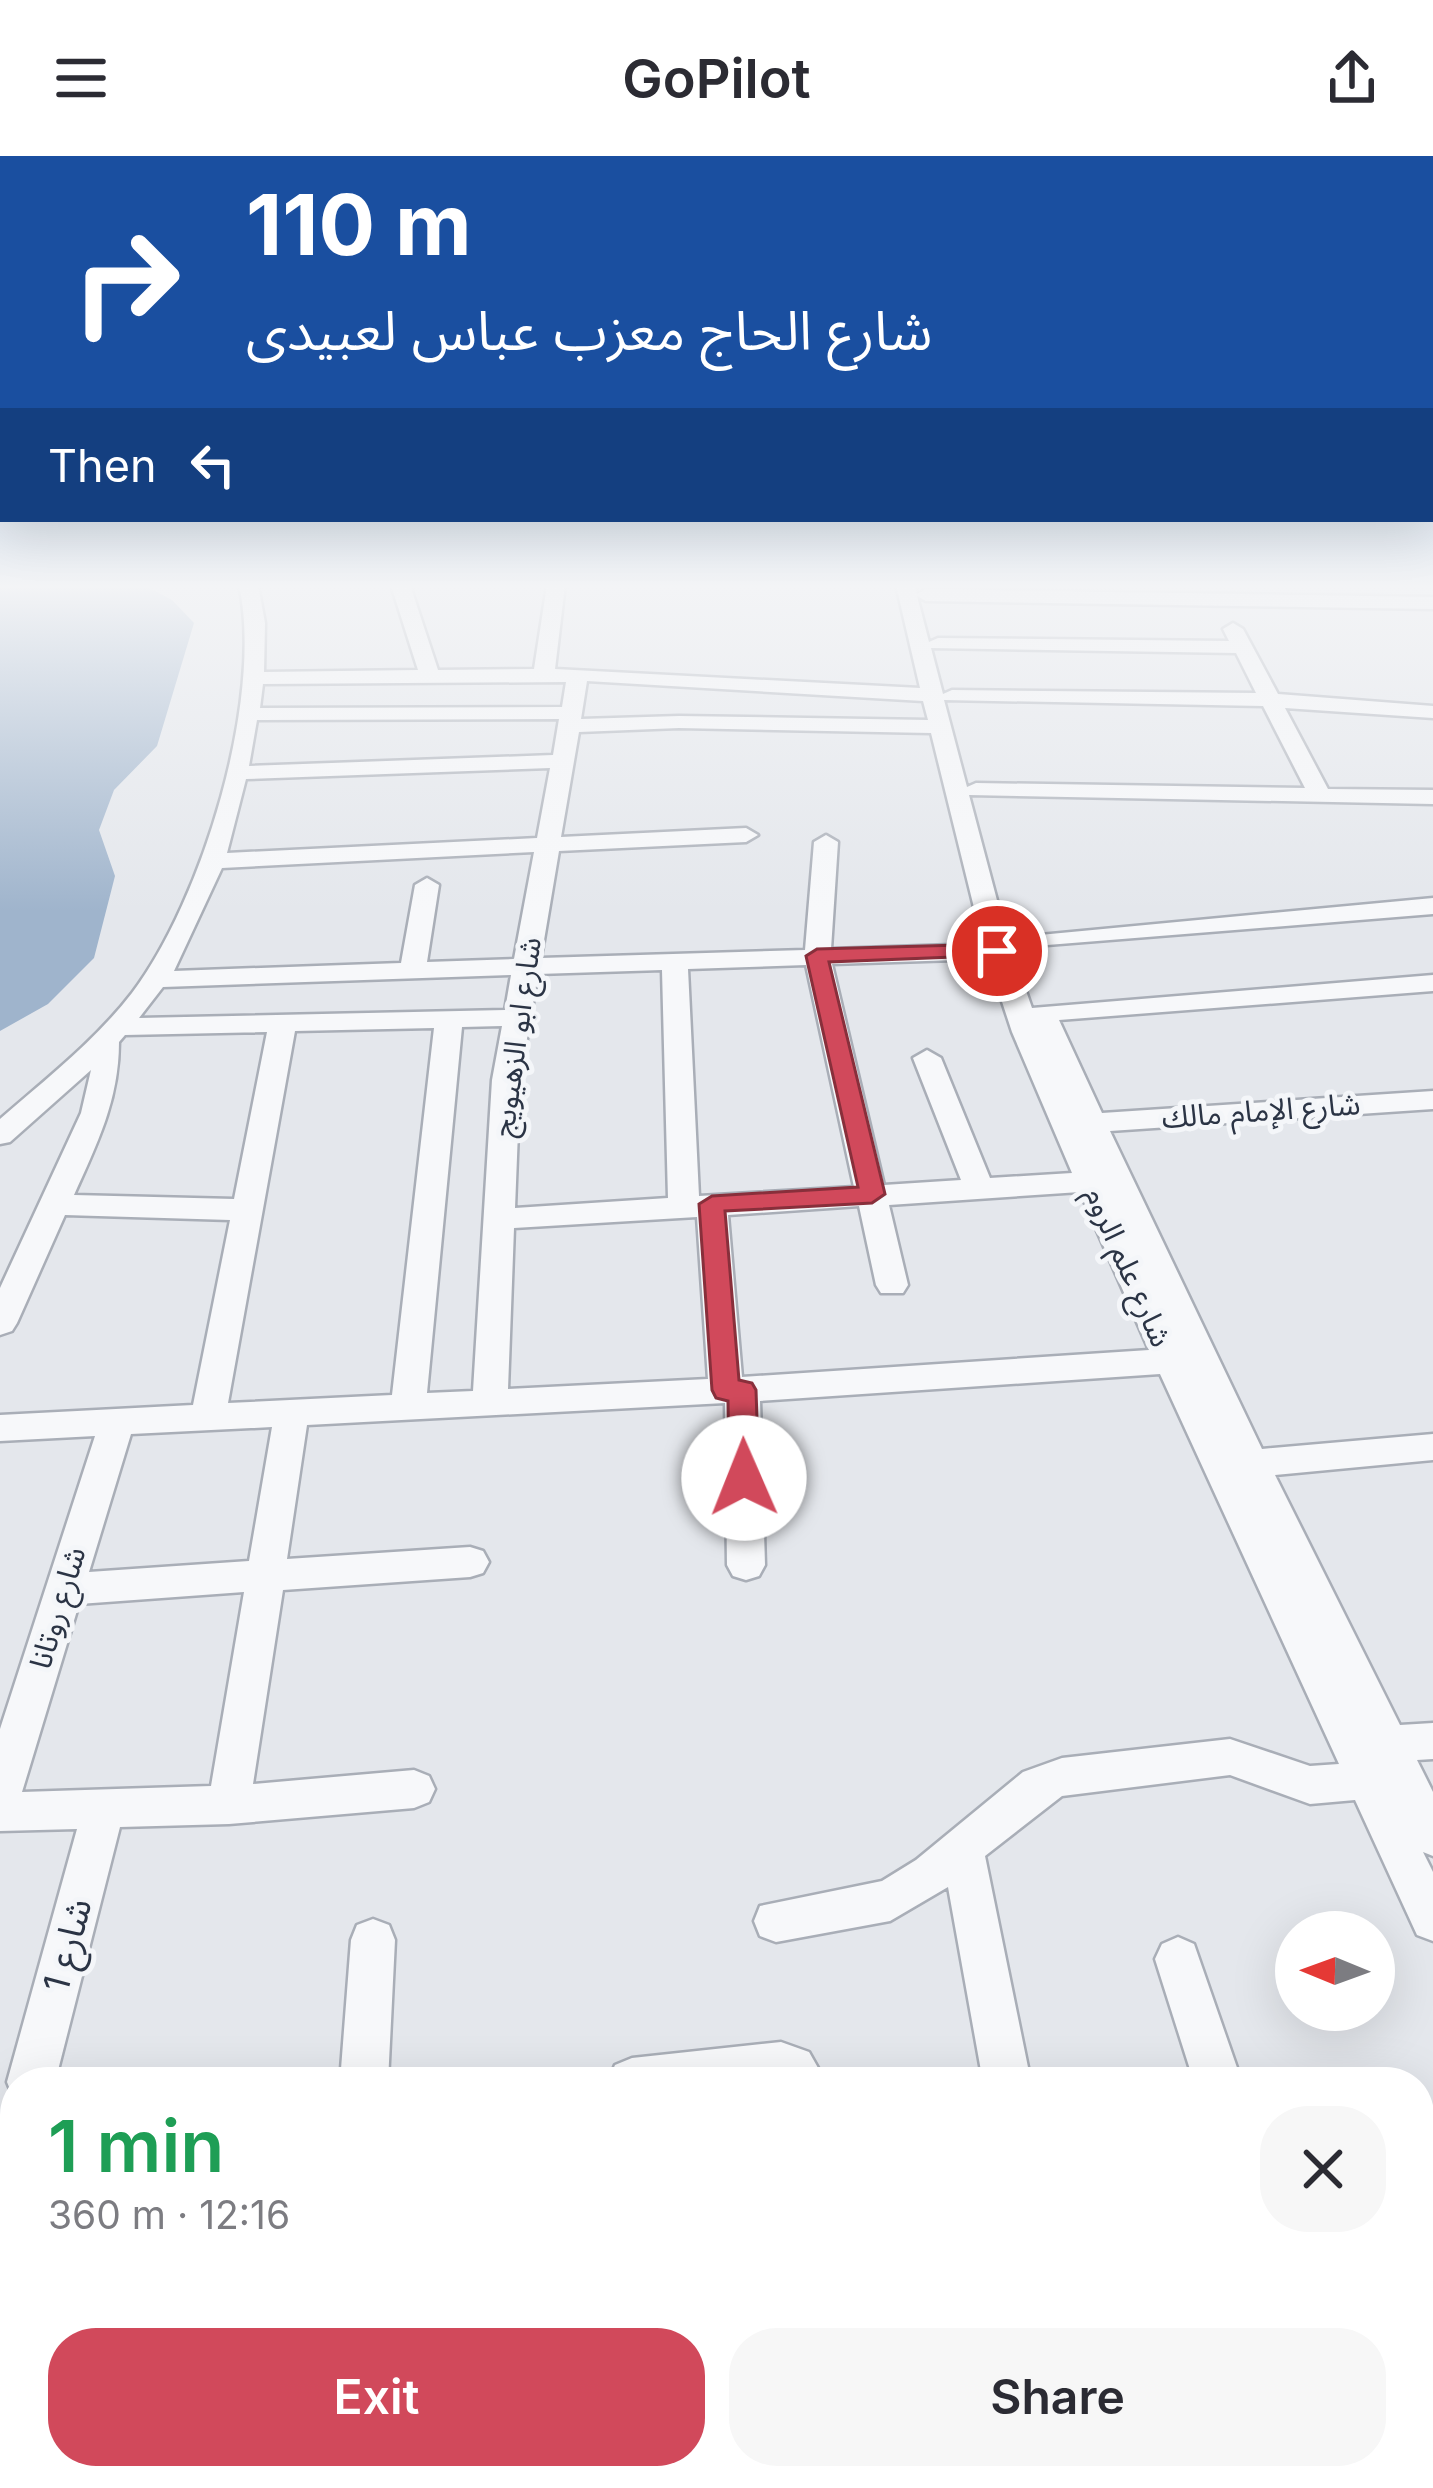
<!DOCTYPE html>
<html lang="en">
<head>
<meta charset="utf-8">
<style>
	:root { --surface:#fff; --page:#f7f7f7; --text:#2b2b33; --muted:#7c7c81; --accent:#d1495b }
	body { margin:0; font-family:Inter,"Noto Sans Arabic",sans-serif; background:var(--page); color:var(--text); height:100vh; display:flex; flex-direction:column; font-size:45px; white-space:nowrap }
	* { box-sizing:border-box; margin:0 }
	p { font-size:39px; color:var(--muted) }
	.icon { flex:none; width:66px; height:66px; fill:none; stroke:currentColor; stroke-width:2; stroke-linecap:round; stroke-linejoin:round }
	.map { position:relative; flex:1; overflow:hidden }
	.panel { position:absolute; left:0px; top:1911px; width:1434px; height:423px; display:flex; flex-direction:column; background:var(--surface); border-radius:48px 48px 0 0; box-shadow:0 12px 48px #0002 }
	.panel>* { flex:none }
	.guide { position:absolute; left:0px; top:0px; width:1434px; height:366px; box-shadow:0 12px 48px #0002; background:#1a4fa0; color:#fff; overflow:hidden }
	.needle { width:78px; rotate:271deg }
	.buttons { position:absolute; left:1275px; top:1755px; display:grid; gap:24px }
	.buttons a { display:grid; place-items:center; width:120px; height:120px; border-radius:50%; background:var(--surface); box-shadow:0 12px 48px #0002; font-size:60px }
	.pin { position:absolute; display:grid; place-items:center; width:102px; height:102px; color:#fff; margin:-51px; border:6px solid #fff; border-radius:50%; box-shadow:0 3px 12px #0007 }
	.me { position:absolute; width:132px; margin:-66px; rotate:359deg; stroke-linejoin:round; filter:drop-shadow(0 0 9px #0008) }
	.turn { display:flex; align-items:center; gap:42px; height:252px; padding:0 48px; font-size:54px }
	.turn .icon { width:156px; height:156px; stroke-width:2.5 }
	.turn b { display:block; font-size:84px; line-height:102px }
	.then { display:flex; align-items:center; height:114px; padding:0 48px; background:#0003; gap:24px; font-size:45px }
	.round { display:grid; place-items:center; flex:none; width:126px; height:126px; border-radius:48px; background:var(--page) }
	.overview { display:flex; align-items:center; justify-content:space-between; height:204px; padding:0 48px }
	h1 { font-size:72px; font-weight:600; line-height:90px; color:#1e9e55 }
	.primary-button { display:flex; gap:24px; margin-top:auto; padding:24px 48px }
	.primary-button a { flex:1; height:138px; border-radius:48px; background:var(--accent); color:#fff; font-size:48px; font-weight:600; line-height:138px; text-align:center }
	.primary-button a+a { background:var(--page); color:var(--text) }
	header { display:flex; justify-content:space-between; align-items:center; height:156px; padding:0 48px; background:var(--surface); font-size:54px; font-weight:600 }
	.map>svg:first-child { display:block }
</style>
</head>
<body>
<header><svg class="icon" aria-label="menu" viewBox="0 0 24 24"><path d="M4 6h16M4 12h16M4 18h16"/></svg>GoPilot<svg class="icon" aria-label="share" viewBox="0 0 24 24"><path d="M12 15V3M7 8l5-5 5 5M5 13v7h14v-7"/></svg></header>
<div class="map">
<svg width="1433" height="2332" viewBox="0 0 1433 2332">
	<rect width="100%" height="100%" fill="#e4e7ec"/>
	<path fill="#9fb4cc" d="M0,429H144L172,444L194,467L157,590L114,634L99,674L115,720L94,802L48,848L0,875Z"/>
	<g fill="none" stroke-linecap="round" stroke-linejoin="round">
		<defs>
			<path id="minor" d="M239,429H258L265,467L264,516L418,514L391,429H410L438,514L534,513L547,429H565L555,513L920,532L896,429H915L917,438L926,433L1433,441V453L926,445L917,440L929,486L938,482L1229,485L1223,473L1233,467L1243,473L1278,538L1433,550V562L1285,552L1328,633L1433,634V648L969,639L1007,782L1433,742V758L1011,792L1032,852L1433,819V835L1059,864L1102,957L1433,935V953L1110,975L1262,1293L1433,1278V1304L1275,1319L1400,1569L1433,1567V1603L1417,1604L1433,1636V1700L1423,1696L1433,1716V1785L1417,1779L1355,1644L1310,1648L1230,1619L1062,1640L985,1700L1031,1926H983L948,1731L890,1765L776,1786L760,1780L754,1765L760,1750L882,1725L916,1704L1023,1616L1062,1602L1230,1583L1310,1610L1339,1608L1160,1218L760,1245L765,1409L759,1420L746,1424L733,1420L727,1409L725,1247L307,1269L287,1403L470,1391L483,1395L489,1406L483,1417L470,1421L283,1434L253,1628L414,1614L429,1620L435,1633L429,1646L414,1652L229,1668L120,1671L55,1926H15L14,1943L7,1926L77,1673L0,1675V1573L95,1280L0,1285V1259L193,1249L230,1064L65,1059L17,1167L12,1175L0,1179V1132L81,957L91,914L10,986L0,988V963C46,923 95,885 132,837C202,745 264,542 239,429ZM931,492L1236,497L1256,537L952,534L943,538ZM587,525L923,545L928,564L679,560L581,563ZM566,526L562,551L260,552L263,528ZM944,544L1263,550L1305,632L976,627L967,631ZM559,563L553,599L249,610L257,564ZM679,572L931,577L983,788L831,793L838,686L826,679L814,686L805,794L541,802L559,695L746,686L758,679L746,672L561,681L579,576ZM550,612L537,682L227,697L246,623ZM534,696L514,803L427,806L439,729L427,722L415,729L401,807L174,815L222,712ZM988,803L1012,876L1072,1017L990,1022L941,902L927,894L913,902L961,1024L884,1029L832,808ZM806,809L854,1031L699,1040L688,813ZM662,814L668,1042L515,1052L520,924L538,818ZM511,819L505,854L139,862L163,831ZM502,870L492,924L473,1235L427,1237L462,871ZM434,872L392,1239L228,1247L295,875ZM267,876L234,1043L74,1039C97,988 119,944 119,886L125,879ZM1080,1036L1149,1194L742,1221L728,1059L859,1050L876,1129L881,1137H903L908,1129L889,1049ZM697,1061L708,1223L508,1233L514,1072ZM272,1271L249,1405L89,1416L131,1278ZM244,1436L211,1630L22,1636L79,1448Z
				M373,1763L389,1769L395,1784L388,1926H340L351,1784L357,1769Z
				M1178,1781L1194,1788L1242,1926H1194L1155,1803L1162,1788Z
				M781,1886L809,1896L826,1926H608L615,1909L632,1902Z
				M15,1970V2081L0,2087V1976Z
				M15,2200V2254L0,2257V2203Z
				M298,2319H352V2332H296Z
				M765,2319H819L820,2332H764Z
				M1051,2319H1105L1108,2332H1052Z"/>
		</defs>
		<use href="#minor" stroke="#a9aeb7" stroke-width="5"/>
		<use href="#minor" fill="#f7f8fa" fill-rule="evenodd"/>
	</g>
	<linearGradient id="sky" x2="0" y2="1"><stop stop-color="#8bb4dd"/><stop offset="0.57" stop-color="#f3f4f6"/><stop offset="1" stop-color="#f3f4f6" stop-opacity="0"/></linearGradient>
	<rect width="1433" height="756" fill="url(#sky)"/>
	<path fill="#d1495b" stroke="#882f3b" stroke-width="3" d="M997,788L1008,795L1004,799L829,806L885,1038L872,1047L725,1055L739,1224L752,1227L756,1234L759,1322L754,1330H733L729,1322L728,1245L716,1242L712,1234L699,1048L712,1040L858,1031L806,800L817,793Z"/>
	<g text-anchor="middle" stroke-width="10" stroke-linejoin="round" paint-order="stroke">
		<g font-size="30" fill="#2b3445" stroke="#f4f6f9">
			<text transform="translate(517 881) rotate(-82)" y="10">شارع ابو الزهيويج</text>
			<text transform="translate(1261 955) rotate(-4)" y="10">شارع الإمام مالك</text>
			<text transform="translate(1128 1111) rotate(66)" y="10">شارع علم الروم</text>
			<text transform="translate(58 1452) rotate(-73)" y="10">شارع روتانا</text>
		</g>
		<g font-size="36" fill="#2b3445" stroke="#f4f6f9">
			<text transform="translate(67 1789) rotate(-75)" y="13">شارع 1</text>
		</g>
	</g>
</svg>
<div class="buttons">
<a><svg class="needle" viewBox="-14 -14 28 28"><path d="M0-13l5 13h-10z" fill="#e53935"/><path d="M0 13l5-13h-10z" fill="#7c7c81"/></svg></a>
</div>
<div class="pin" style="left:997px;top:795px;background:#d93025"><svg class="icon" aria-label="arrive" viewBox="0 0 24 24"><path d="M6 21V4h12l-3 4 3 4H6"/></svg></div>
<svg class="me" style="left:744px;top:1322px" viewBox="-20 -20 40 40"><circle r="19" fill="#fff"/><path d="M0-13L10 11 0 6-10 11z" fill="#d1495b"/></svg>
<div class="guide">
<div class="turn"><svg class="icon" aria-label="right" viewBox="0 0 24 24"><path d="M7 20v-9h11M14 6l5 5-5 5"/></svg><div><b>110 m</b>شارع الحاج معزب عباس لعبيدى</div></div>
<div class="then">Then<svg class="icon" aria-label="left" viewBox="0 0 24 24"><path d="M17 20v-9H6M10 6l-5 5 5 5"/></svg></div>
</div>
<section class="panel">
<div class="overview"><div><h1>1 min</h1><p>360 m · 12:16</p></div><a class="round"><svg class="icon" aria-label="close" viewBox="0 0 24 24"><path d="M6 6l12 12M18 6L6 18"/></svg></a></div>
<div class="primary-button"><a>Exit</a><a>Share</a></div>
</section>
</div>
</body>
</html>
